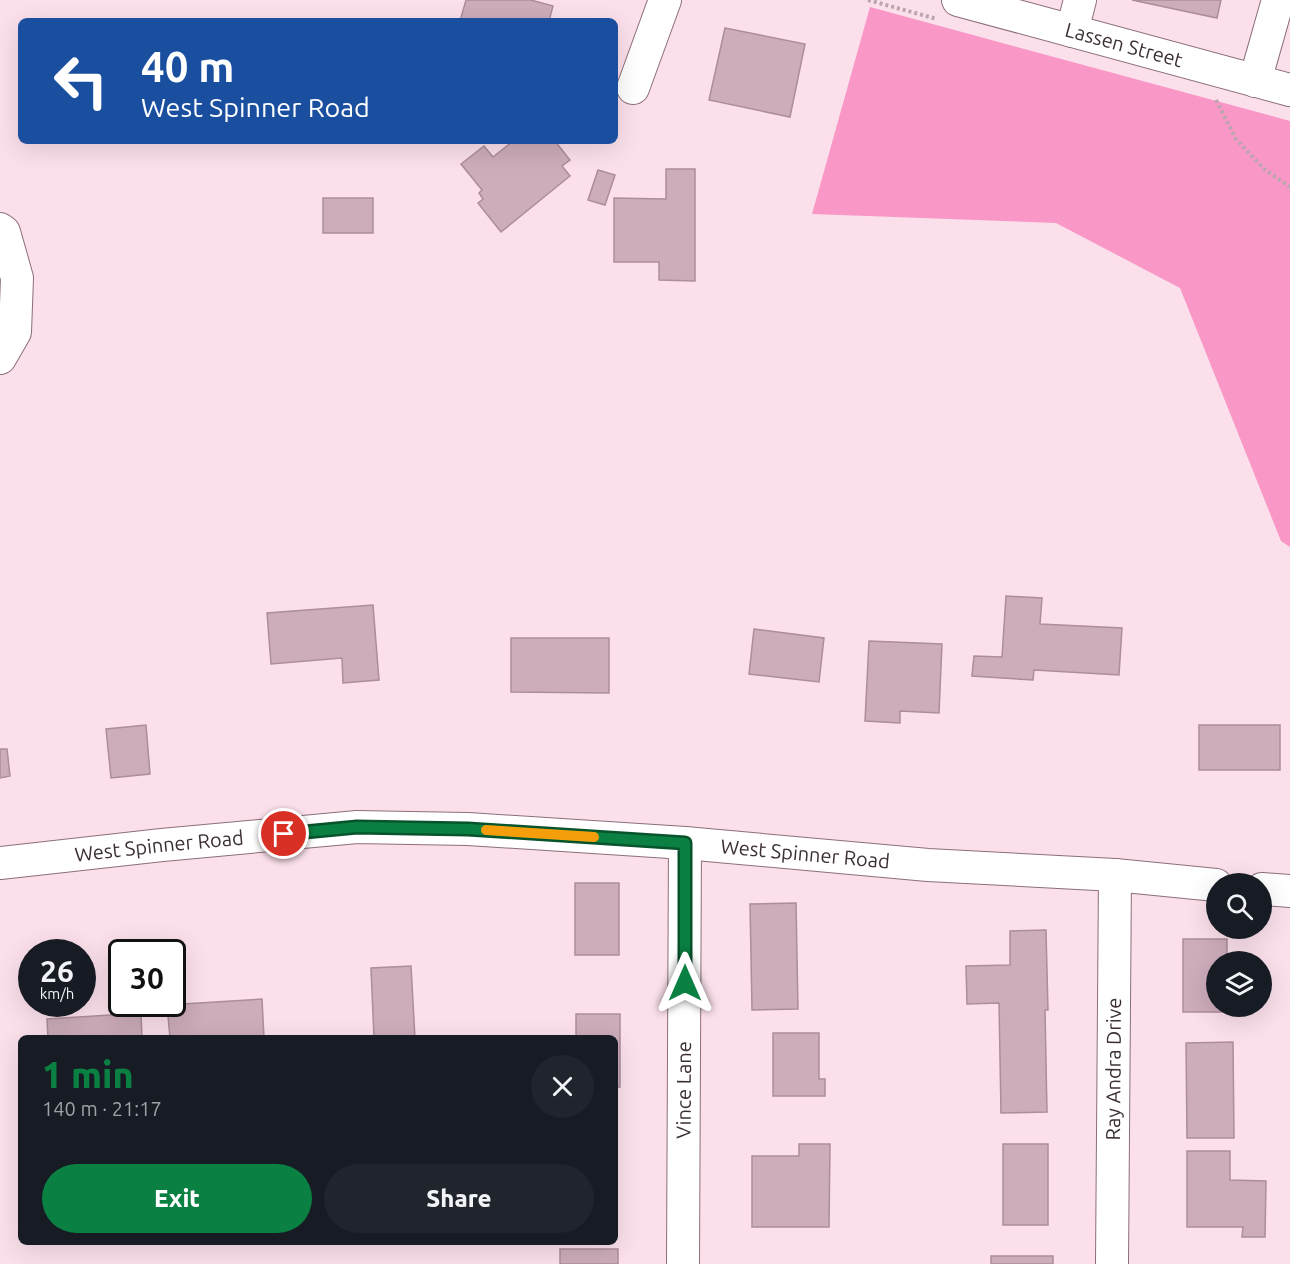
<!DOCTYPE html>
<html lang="en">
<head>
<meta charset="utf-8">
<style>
	:root { --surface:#171b24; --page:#20242c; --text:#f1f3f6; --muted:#9ea1a6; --accent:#0b8043 }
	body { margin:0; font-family:Ubuntu,sans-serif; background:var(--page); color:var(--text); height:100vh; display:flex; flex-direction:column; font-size:22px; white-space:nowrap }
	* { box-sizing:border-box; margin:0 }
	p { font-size:20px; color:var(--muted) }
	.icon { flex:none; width:33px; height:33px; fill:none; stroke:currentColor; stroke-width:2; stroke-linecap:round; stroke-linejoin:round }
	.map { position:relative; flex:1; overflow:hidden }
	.sheet { position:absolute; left:18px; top:1035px; width:600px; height:210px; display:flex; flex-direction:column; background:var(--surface); border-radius:9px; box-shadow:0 6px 24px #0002 }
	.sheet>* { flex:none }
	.hud { position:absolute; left:18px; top:18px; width:600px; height:126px; border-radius:9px; box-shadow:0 6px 24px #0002; background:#1a4fa0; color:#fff; overflow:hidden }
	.tools { position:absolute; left:1206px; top:873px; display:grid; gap:12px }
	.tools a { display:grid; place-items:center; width:66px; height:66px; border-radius:50%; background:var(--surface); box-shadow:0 6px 24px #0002; font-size:30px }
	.speed { position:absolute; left:18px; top:939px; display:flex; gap:12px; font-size:30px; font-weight:700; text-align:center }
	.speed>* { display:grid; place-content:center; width:78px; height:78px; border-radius:50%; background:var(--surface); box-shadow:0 6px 24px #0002; line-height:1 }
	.speed small { font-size:15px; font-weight:400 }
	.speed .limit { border:3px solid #111; border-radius:9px; background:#fff; color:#111 }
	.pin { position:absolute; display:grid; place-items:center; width:51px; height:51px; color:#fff; margin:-26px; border:3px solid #fff; border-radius:50%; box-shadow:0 2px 6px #0007 }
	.me { position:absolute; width:66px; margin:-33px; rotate:0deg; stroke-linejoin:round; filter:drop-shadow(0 0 4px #0008) }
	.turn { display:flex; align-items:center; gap:21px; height:126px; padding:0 24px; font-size:27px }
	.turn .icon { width:78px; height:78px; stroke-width:2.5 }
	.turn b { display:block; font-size:42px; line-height:51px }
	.round { display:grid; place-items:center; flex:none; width:63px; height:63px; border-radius:32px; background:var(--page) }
	.summary { display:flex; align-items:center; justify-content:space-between; height:102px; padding:0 24px }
	h1 { font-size:36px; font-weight:800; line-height:45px; color:var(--accent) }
	.cta { display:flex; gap:12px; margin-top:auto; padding:12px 24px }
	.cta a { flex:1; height:69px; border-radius:36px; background:var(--accent); color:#fff; font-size:24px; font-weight:800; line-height:69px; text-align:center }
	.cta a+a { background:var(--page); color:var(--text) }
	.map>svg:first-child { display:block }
</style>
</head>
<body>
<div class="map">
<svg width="1290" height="1264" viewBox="0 0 1290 1264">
	<rect width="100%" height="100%" fill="#fbe0eb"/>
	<path fill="#f997c7" d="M870,7L1290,121V547L1281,541L1180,288L1056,223L812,214Z"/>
	<path fill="#cdacbb" stroke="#ac8d9b" stroke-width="1.5" d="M466,0H531L553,6L549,21H460Z
		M1132,0H1221L1217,18Z
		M725,28L805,44L790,117L709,100Z
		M513,141H555L570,160L562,166L570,176L501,232L478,203L483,199L479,193L482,190L461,164L484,146L493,157Z
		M666,169H695V281L659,280V262H614V198L666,199Z
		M598,170L615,175L605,205L588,200Z
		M323,198H373V233H323Z
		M1006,596L1042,598L1040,624L1122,628L1119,675L1034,670L1033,680L972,676L974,656L1002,657Z
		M373,605L379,680L343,683L342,658L271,664L267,613Z
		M754,629L824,638L819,682L749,674Z
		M511,638H609V693L511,692Z
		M869,641L942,644L939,713L900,711V723L865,721Z
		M146,725L150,774L111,778L106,729Z
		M1199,725H1280V770H1199Z
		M0,749H7L10,776L0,778Z
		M575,883H619V955H575Z
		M796,903L798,1009L752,1010L750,904Z
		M1046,930L1048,1010H1045L1047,1112L1001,1113L999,1003L967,1004L966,966L1010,965V931Z
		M1183,939H1227V962H1216V1006H1249V1012H1183Z
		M411,966L415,1038H374L371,968Z
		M262,999L264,1038H170L167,1005Z
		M141,1013L142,1038H48L47,1019Z
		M576,1014H620V1087H615V1038H576Z
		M773,1033H819V1079H825V1096H773Z
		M1233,1042L1234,1138H1187L1186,1043Z
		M799,1144H830L829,1227H752V1156H799Z
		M1003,1144H1048V1225H1003Z
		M1187,1151H1230V1180L1266,1181L1265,1237H1242L1243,1227H1187Z
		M560,1249H618V1264H560Z
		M991,1256H1053V1264H991Z"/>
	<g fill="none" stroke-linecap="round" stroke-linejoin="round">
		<defs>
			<g id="minor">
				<path id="s1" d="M958,0L1290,90"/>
				<path d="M1072,31L1080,0"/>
				<path d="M1255,81L1278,0"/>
				<path d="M633,88L665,0"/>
				<path d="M0,229L4,232L17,278L15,332L0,358"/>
				<path id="s2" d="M0,863L162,845L357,827L411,828L468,829L685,843L928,865L1115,875L1216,885"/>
				<path d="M1262,889L1290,891"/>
				<path id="s3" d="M683,1264L685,843"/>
				<path id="s4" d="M1112,1264L1115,875"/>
			</g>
		</defs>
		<use href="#minor" stroke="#8c6e7b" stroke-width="34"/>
		<path stroke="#bba5ae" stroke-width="4" stroke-dasharray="3 3" stroke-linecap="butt" d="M868,0L937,19
			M1216,100L1236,139L1264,169L1290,187"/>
		<use href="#minor" stroke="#fff" stroke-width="32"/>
	</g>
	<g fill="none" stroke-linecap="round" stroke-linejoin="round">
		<defs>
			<path id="route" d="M284,834L357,827L411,828L468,829L685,843V983"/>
		</defs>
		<use href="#route" stroke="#07532c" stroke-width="15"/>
		<use href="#route" stroke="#0b8043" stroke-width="10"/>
		<path stroke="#f59e0b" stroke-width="10" d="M486,830L594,837"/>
	</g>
	<g text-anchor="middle" stroke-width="4.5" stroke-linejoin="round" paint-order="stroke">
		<g font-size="20" fill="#3c2f35" stroke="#faf3f6">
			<text dy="7" stroke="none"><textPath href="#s1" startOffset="172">Lassen Street</textPath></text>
			<text dy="7" stroke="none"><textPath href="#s2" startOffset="160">West Spinner Road</textPath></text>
			<text dy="7" stroke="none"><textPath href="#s2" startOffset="808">West Spinner Road</textPath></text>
			<text dy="7" stroke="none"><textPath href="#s4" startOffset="195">Ray Andra Drive</textPath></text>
			<text dy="7" stroke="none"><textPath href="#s3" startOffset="174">Vince Lane</textPath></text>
		</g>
	</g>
</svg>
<div class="tools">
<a><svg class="icon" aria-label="search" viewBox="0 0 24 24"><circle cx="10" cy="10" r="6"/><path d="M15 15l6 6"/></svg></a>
<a><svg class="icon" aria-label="layers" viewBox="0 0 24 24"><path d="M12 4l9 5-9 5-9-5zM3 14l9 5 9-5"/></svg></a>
</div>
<div class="speed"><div>26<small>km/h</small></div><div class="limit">30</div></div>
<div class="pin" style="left:284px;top:834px;background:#d93025"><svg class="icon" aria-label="arrive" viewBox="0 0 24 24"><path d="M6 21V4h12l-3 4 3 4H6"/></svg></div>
<svg class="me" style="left:685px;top:983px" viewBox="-20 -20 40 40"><path d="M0-17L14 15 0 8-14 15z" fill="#0b8043" stroke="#fff" stroke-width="4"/></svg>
<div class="hud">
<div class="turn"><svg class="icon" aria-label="left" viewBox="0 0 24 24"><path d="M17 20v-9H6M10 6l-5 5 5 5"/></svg><div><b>40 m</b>West Spinner Road</div></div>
</div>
<section class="sheet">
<div class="summary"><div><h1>1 min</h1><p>140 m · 21:17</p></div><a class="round"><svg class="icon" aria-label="close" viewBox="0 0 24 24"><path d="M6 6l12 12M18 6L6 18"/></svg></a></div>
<div class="cta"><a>Exit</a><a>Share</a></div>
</section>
</div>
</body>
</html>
